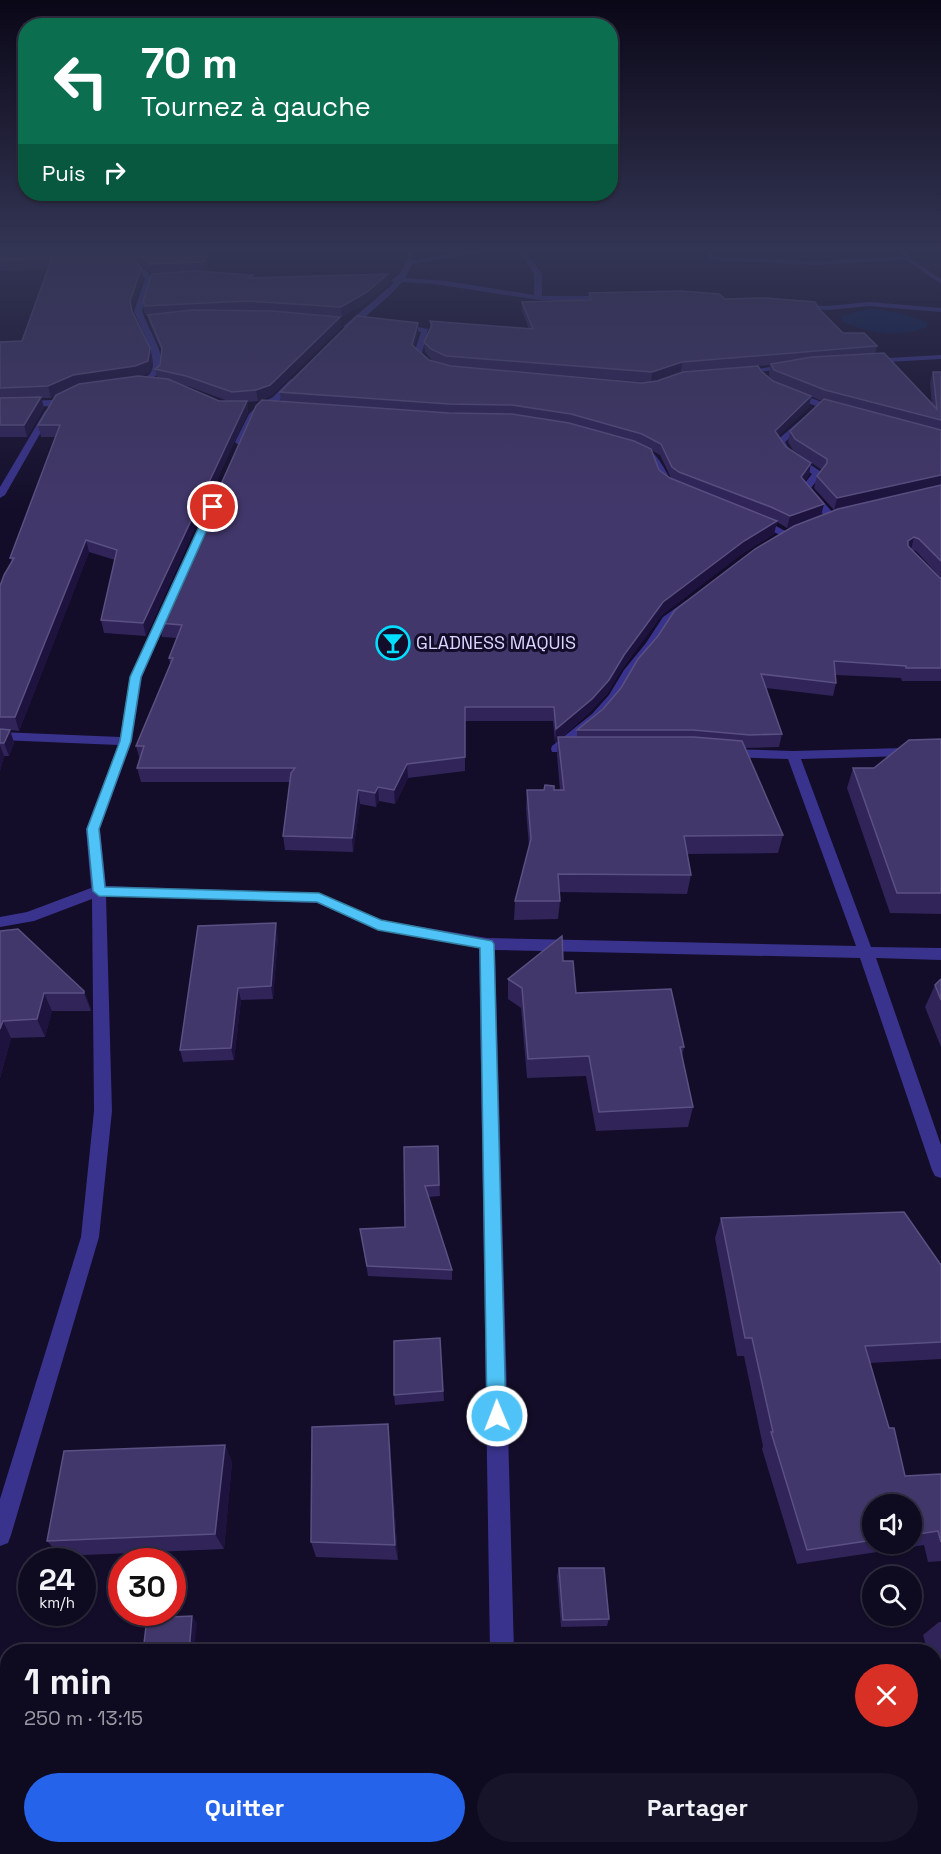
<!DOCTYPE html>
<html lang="fr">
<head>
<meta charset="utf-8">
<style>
	:root { --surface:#0e0a1f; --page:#171328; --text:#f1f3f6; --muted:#9b9aa4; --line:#2e2b3d; --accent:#2563eb }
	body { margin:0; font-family:"Space Grotesk",sans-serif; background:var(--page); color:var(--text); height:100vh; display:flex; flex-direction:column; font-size:22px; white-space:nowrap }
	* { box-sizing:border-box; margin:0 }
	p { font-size:20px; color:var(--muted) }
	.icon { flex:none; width:33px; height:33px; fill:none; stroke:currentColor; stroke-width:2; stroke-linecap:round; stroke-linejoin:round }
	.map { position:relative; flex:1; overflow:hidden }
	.side { position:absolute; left:0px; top:1644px; width:942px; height:210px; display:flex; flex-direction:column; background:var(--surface); border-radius:24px 24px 0 0; box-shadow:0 2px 4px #0004,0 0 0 2px var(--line) }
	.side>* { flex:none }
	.hud { position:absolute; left:18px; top:18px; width:600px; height:183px; border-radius:24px; box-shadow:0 2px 4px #0004,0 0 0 2px var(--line); background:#0b6e4f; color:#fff; overflow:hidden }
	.tools { position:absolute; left:862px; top:1494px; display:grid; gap:12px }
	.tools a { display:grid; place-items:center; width:60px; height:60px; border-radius:50%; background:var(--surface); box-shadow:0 2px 4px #0004,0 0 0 2px var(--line); font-size:30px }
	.speed { position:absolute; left:18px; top:1548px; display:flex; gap:12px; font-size:30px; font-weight:700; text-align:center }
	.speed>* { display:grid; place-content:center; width:78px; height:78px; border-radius:50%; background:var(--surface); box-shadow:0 2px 4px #0004,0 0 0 2px var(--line); line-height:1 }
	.speed small { font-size:15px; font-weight:400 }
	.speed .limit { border:9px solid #d22; background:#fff; color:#111 }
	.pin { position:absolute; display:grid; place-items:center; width:51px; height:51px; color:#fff; margin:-26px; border:3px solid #fff; border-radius:50%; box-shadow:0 2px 6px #0007 }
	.me { position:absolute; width:66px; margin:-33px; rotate:359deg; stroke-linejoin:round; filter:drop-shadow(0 0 4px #0008) }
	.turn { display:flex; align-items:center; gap:21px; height:126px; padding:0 24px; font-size:27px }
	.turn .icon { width:78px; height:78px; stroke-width:2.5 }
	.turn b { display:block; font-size:42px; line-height:51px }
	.then { display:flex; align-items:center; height:57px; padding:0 24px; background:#0003; gap:12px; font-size:22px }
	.round { display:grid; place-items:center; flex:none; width:63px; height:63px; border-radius:32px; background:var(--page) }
	.summary { display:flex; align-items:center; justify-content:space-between; height:102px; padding:0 24px }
	h1 { font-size:36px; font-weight:600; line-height:45px }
	.cta { display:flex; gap:12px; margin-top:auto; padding:12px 24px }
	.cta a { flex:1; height:69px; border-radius:36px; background:var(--accent); color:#fff; font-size:24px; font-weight:600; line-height:69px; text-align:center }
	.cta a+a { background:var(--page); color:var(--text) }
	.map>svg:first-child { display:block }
</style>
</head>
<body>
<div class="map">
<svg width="941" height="1854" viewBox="0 0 941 1854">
	<rect width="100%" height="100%" fill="#130d29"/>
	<path fill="#041c4b" d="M870,308L900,313L927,322V327C899,338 870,333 843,322L840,316Z"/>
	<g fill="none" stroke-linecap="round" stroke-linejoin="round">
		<path fill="#39338d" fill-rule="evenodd" d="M113,250C129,250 143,266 153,279L142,311C153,342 183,373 135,386L131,383L132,381C136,380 142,379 146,377C165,367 139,326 134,311L145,279L138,268Z
			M408,250H414L413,260L478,250H497L412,264L405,278L447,281L534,295V274L518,250H525L542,274V296H609L613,298L595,301L540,300L434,284L402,282L390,295L350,330H344V326L394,283L391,280C403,274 406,264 408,250Z
			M704,250H711L715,256L720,257L818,261L902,256L898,251L904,250L914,261L941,279V284L906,260L818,265L720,261L711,259Z
			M869,302L941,308V312L869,306L828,310L797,309L793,307L797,305L828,306Z
			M397,323L428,329L422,353L432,365L431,367H425L414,353L421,332L397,327Z
			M941,355V359L870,363L866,361L870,359Z
			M789,364H792V368L742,374L738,372Z
			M291,379L298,381L279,401L264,409L256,417L243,444H237L235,442L249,414L258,405L273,397Z
			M791,391L839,408L840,410L833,412L788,396L787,394Z
			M70,392L73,393V397L54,406L0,408V402L52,400Z
			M49,408L53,411L5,495L0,498V487L45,411Z
			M804,417L808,420L807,422L785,442L791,452L823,473L811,488L835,515V519H827L801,488L812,474L785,456L775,442Z
			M635,447C658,445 663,471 675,485L673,487H667L658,478L651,460L635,451Z
			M753,518H761L791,534L782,536L753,522Z
			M185,563L190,566L142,677L132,741L100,829L106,886L319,893L381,920L487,938L856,946L788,759L728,757L722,753L728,749L793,751L941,747V755L801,759L871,947L941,948V960L876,958L941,1145V1178L935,1176L932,1170L860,958L495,950L514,1652H490L479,948L378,930L317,903L106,896L112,1111L99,1237L11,1535L8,1543L0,1546V1499L81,1237L94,1111L92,899L34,921L0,927V917L27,912L91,888L86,829L118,745L0,740V732L120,737L130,677L180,566Z
			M687,600L693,603L671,621L655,647L635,671L618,700L600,720L562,752H552L551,749L552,746L592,714L609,695L624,670L646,643L663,617Z
			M493,1846H519V1854H493Z"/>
	</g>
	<path fill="#302459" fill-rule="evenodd" d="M0,250H122L143,279L132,311L150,348L152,359L150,372L141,376L157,378L155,369L160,365L162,352L150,325L148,316H146L144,311L143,301L152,274L130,253L123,250H213L210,262L205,272L253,275V278L388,274L389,283L367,302L342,317L333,316L341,327L272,395L258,401L247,402L248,412L146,636L104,633L101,620L115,560L89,552L19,731L10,730L14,743L9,756H4L0,771V586L12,562L10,558L55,437H41L38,425L55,396L51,398H41L44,408L27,437H0V342L22,341L48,269L0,271ZM182,385L188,386L228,401H219Z
		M589,293L725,299L819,309L843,333L877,346L875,354L932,404L930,383L933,372H941V578L916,551L912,550L940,578H941V681H902L901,678L836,675V683L833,696L766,688L782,734L779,747L745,748L783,835L778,853L687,854L691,875L687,894L559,892L560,901L558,919L514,920L515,901L529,847L526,809L527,790H560L557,755L558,740L555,743L553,721H465V771L408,778L395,804L379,801L376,807L360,804L353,852L285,850L283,836L290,782H141L137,768L140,760L136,746L170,664L169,658L177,638L162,637L159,623L281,402L280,392L418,323V333L414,347L429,360L440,363L431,359L425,352L424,342L430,329V321L529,329L522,311V302L589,300ZM770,365L769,375L772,381L761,371L656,381L681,372ZM486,369L645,382L642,383ZM773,381L822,401L790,431L788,442L793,450L822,470L817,476L814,488L834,510L577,730V737H562L590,712L607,694L622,669L662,615L742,554L774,534L777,522L787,528L821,515L824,504L804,481L809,475L786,447L778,436L809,407L811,396ZM651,450L660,455L671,478L659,470Z
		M941,739V914L890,913L847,788L853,768H874Z
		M0,931L84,991L91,1009V1011H52L45,1037L11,1038L0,1078Z
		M278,936L273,999L241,1000L234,1060L183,1062L180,1050Z
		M563,961L576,993L684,1047L682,1056L693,1107L688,1127L596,1131L586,1076L527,1078L521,1008L508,999V979Z
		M941,979V1047L925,1007L935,985Z
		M438,1146L440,1196L429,1197L452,1270V1280L368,1276L360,1229L405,1227Z
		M721,1218L941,1265V1359L870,1363L889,1428L905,1476L941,1474V1561L928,1562L924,1545L797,1564L762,1449L763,1446L744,1356H737L715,1238ZM873,1504H912V1544H873Z
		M440,1338L444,1401L395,1405L394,1395Z
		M390,1442L398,1560L316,1557L311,1542Z
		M225,1445L232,1462L224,1549L61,1556L47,1541Z
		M559,1568L609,1619L607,1626L561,1627L557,1576Z
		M939,1622H941V1695L934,1673V1652H928L923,1635Z
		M8,1679V1740L0,1741V1680Z"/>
	<path fill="#1d133e" d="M209,250H213L210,262L205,272L203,262Z
		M141,269L143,279L132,311L130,301Z
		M388,274L389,283L367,302L342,317L341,307Z
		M340,317L341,327L272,395L258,401L256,390Z
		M418,323V333L412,355V345Z
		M150,348L152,359L150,372L137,378L76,387L51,398L48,386L73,375Z
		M682,362L681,372L651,383L652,372Z
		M811,396L809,407L773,442L775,431Z
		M41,397L44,408L27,437L24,425Z
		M247,401L248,412L146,636L143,623Z
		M811,463L809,475L799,488L801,477Z
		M941,475L940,486L834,511L837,498Z
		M824,504L821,515L787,528L790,516Z
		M777,521L774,534L742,554L662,615L622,669L607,694L590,712L558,740V737V740L555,743L556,729L624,655L663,602L744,541Z
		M914,537L911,550L904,553L908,541Z
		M86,540L89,552L19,731L15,717Z
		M10,730L14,743L9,756L4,743Z
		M0,745L4,756L0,771Z
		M407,764L408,778L395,804L394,790Z
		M378,787L379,801L376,807L375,793Z
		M358,790L360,804L353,852L352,838Z
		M276,923L278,936L273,999L271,986Z
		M238,988L241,1000L234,1060L231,1048Z
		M84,991L91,1009V1011L84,993Z
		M44,993L52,1011L45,1037L37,1019Z
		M3,1021L11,1038L0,1078V1029Z
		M388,1424L390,1442L398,1560L395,1545Z
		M225,1445L232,1462L224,1549L215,1534Z
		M192,1616L197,1623L194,1652H189Z"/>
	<path fill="#42376a" stroke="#5a5082" stroke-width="1.5" d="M0,250H122L134,259L141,269L130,301L132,311L150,348L148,361L135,366L73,375L48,386L0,388V342L22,341L52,258L0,260Z
		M136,250H209L203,262L150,264Z
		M195,271L253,275L248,278L388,274L367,292L341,307L247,301L145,306L143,301L152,274Z
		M681,291L719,294L725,299L766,298L815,302L819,309L843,333H864L877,346L682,362L652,372L446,356L431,349L424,342L432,325L430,321L533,329L522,302L591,300L589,293Z
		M192,310L272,311L340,317L270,385L256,390L232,392L186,376L155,369L160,365L162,348L148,315Z
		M357,316L418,323L412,345L429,360L451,366L642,383L657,381L683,372L758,366L761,371L773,381L811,396L775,431L786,447L811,463L801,477L824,504L790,516L771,507L679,472L672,467L661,444L642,434L571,414L512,405L449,404L280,392Z
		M884,353L937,409L933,372H941V420L825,390L774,370L771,364L812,357Z
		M138,376L168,379L219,401H247L143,623L101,620L117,550L86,540L15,717H0V586L4,575L14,558H10L60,425H38L56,395L79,384Z
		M41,397L24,425H0V398Z
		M824,399L941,430V475L837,498L817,476L827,463V459L795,439L790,431Z
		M262,400L449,413L512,414L569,423L634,441L651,449L659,470L670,478L777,521L744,541L663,602L624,655L609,680L592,699L556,729L554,707H465V757L407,764L394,790L378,787L375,793L358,790L352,838L283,836L291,773L295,768H137L144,746H136L173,658H169L182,625L159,623L256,406Z
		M941,485V561L919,539L914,537L908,541V546L940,578H941V668H906V666L834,661L836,683L761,674L782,734L750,735L693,730H577L603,709L621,688L638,659L658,636L675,610L755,549L794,526L838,509Z
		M0,729L10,730L4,743H0Z
		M558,737H694L742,741L783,835L684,836L691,875L558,874L560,901H515L531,839L527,790H544L545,785L554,786V790H564Z
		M941,739V893H897L853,768H874L909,740Z
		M276,923L271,986L238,988L231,1048L180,1050L198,926Z
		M18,929L84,991V993H44L37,1019L3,1021L0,1029V931Z
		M562,936L563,961H573L576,993L671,989L684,1047H680L693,1107L599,1112L589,1056L528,1059L522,988L508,979Z
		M941,979V1000L935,985Z
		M438,1146L439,1185L425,1186L452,1270L367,1266L360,1229L405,1227L404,1147Z
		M904,1212L941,1265V1342L865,1346L889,1428H894L905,1476L941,1474V1542L938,1531L912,1535V1504H873V1540L807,1550L771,1432H773L752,1338H745L721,1218Z
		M440,1338L443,1391L394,1395V1341Z
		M388,1424L395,1545L311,1542L312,1427Z
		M225,1445L215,1534L47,1541L64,1451Z
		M559,1568H604L609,1619L563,1620Z
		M192,1616L189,1652H143L147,1618Z
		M400,1648V1652H360Z
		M8,1679V1735H0V1680Z"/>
	<linearGradient id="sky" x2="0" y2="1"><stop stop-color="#0a0717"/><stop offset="0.49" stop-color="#333554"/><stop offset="1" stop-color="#333554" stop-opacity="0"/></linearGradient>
	<rect width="941" height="510" fill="url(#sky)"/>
	<path fill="#4fc3f7" stroke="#337fa1" stroke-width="1.5" d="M213,504L217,507L141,677L131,741L99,829L105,887L319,893L381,920L492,941L494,944L506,1416L504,1422L497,1425L490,1422L487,1416L480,948L378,930L317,902L99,896L93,891L87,829L120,741L130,677L208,507Z"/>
	<defs>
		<symbol id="bar-ring" viewBox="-11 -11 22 22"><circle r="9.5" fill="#130d29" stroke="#01deff" stroke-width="1.5"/><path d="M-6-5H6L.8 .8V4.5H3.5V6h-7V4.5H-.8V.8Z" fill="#01deff"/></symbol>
	</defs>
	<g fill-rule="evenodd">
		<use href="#bar-ring" x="374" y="624" width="38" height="38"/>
	</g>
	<g text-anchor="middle" stroke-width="6" stroke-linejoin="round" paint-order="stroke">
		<g font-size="18" fill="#dbd5ff" stroke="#130d29" text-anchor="start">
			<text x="416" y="649">GLADNESS MAQUIS</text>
		</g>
	</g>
</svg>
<div class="tools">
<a><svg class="icon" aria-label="sound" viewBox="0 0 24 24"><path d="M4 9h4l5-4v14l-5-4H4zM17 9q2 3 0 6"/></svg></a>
<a><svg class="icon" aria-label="search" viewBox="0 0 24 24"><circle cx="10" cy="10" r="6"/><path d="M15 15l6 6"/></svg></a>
</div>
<div class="speed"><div>24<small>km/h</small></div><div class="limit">30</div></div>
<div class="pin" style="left:213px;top:507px;background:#d93025"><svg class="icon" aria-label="arrive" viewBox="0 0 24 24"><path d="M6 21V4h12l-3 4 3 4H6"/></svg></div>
<svg class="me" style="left:497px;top:1416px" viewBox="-20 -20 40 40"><circle r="17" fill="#4fc3f7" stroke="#fff" stroke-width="3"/><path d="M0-11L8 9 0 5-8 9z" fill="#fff"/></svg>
<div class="hud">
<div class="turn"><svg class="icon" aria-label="left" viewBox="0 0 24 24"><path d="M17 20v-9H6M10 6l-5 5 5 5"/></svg><div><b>70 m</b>Tournez à gauche</div></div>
<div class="then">Puis<svg class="icon" aria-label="right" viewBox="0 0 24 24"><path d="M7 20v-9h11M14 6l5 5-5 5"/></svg></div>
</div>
<section class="side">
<div class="summary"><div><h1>1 min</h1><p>250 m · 13:15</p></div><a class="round" style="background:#d93025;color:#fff"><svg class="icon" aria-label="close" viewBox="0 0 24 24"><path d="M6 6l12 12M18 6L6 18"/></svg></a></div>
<div class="cta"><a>Quitter</a><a>Partager</a></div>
</section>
</div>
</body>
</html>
